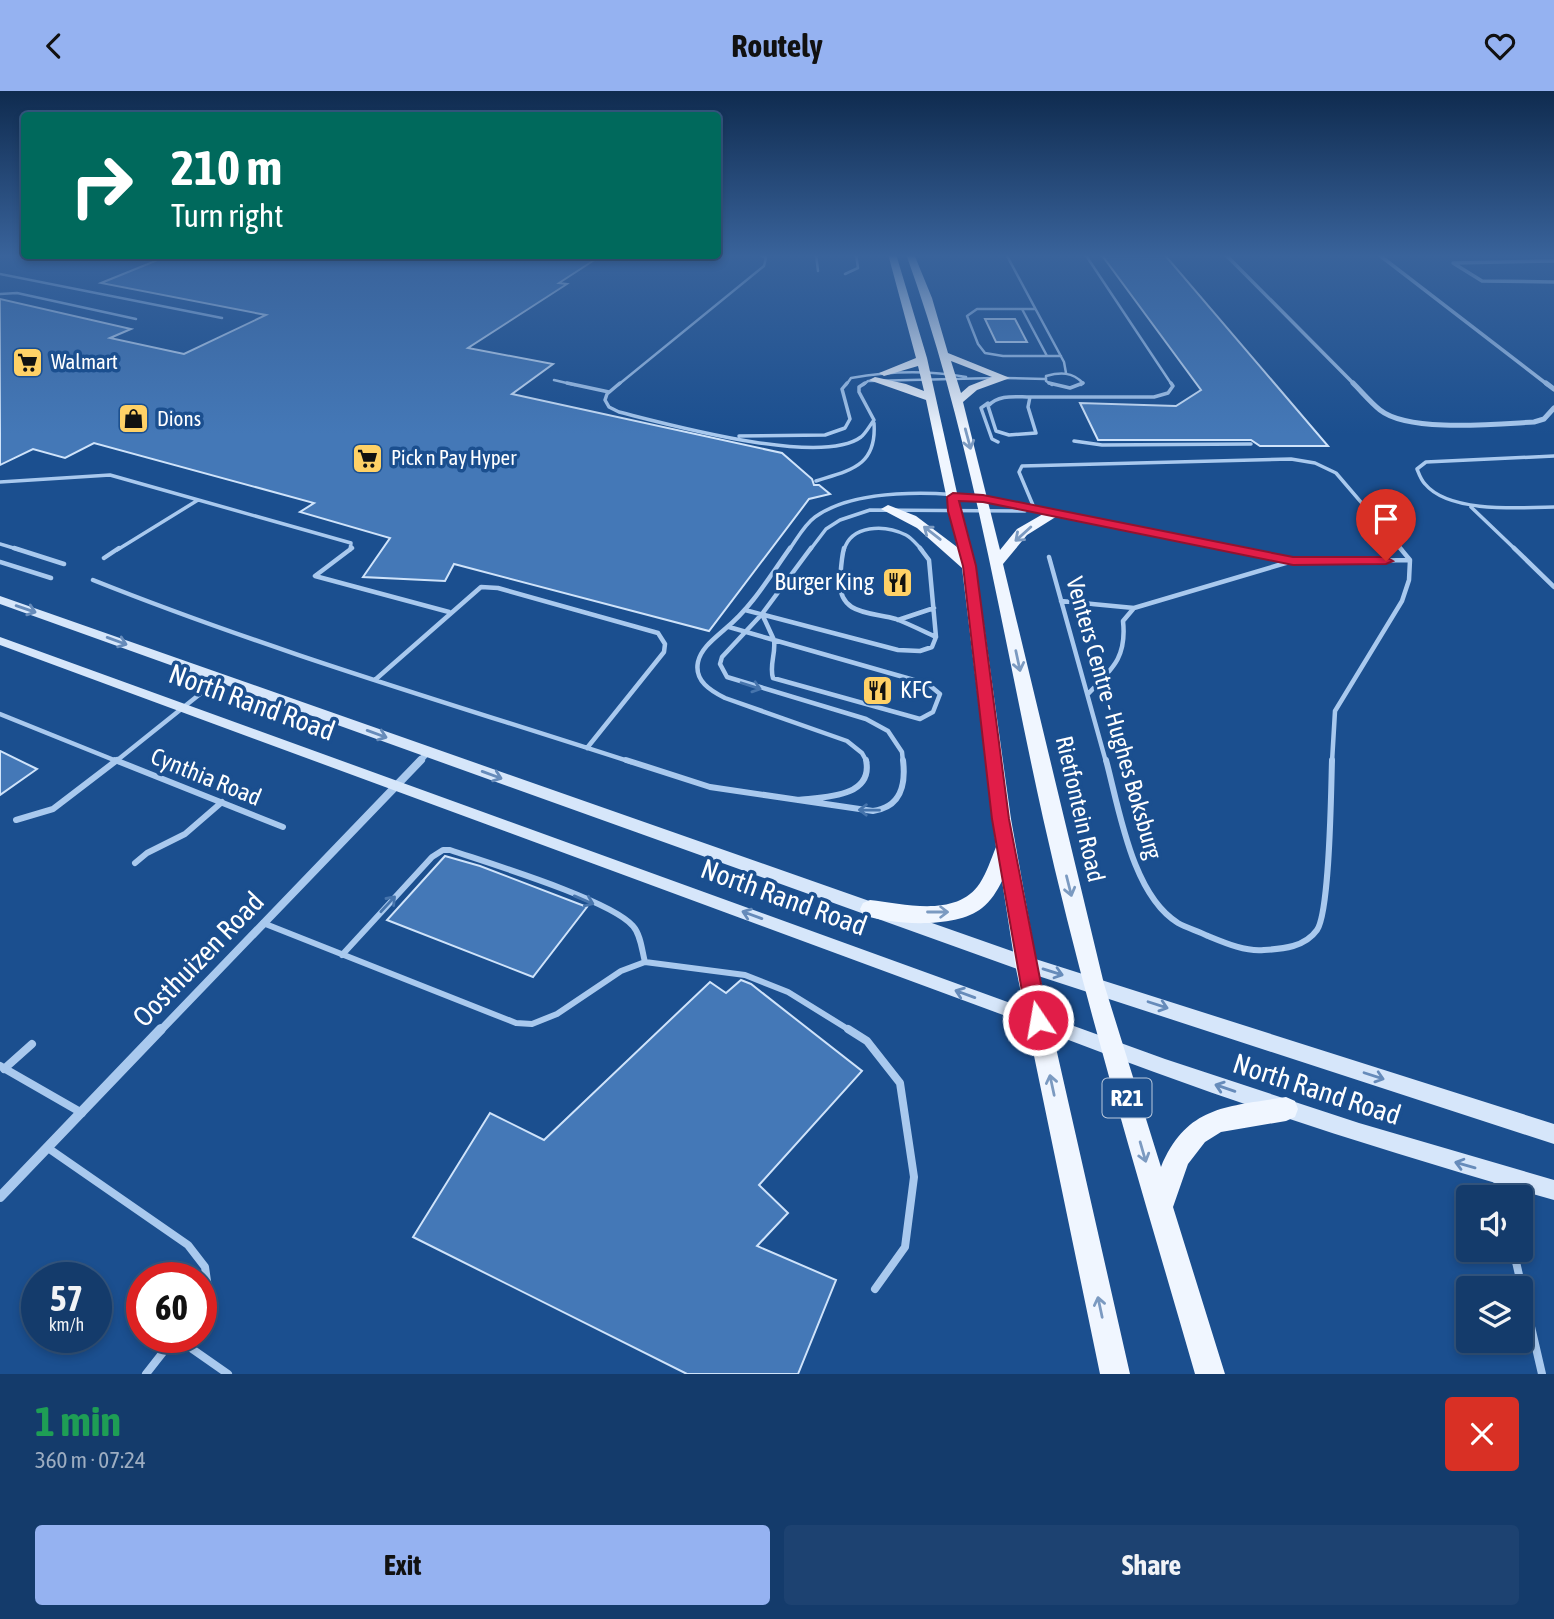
<!DOCTYPE html>
<html lang="en">
<head>
<meta charset="utf-8">
<style>
	:root { --surface:#143b6b; --page:#1d4271; --text:#f1f3f6; --muted:#9dadc1; --line:#33557e; --accent:#95b2f1 }
	body { margin:0; font-family:"Asap Condensed",sans-serif; background:var(--page); color:var(--text); height:100vh; display:flex; flex-direction:column; font-size:26px; white-space:nowrap }
	* { box-sizing:border-box; margin:0 }
	p { font-size:23px; color:var(--muted) }
	.icon { flex:none; width:38px; height:38px; fill:none; stroke:currentColor; stroke-width:2; stroke-linecap:round; stroke-linejoin:round }
	.map { position:relative; height:1283px; overflow:hidden }
	.details { display:flex; flex-direction:column; background:var(--surface); flex:1 }
	.details>* { flex:none }
	.hud { position:absolute; left:21px; top:21px; width:700px; height:147px; border-radius:7px; box-shadow:0 4px 10px #0003,0 0 0 2px var(--line); background:#00695c; color:#fff; overflow:hidden }
	.controls { position:absolute; left:1456px; top:1094px; display:grid; gap:14px }
	.controls a { display:grid; place-items:center; width:77px; height:77px; border-radius:7px; background:var(--surface); box-shadow:0 4px 10px #0003,0 0 0 2px var(--line); font-size:35px }
	.speed { position:absolute; left:21px; top:1171px; display:flex; gap:14px; font-size:35px; font-weight:700; text-align:center }
	.speed>* { display:grid; place-content:center; width:91px; height:91px; border-radius:50%; background:var(--surface); box-shadow:0 4px 10px #0003,0 0 0 2px var(--line); line-height:1 }
	.speed small { font-size:18px; font-weight:400 }
	.speed .limit { border:10px solid #d22; background:#fff; color:#111 }
	.pin { position:absolute; display:grid; place-items:center; width:60px; height:60px; color:#fff; margin:-72px -30px; border-radius:50% 50% 50% 0; rotate:-45deg; box-shadow:0 0 7px #0007 }
	.pin .icon { rotate:45deg }
	.me { position:absolute; width:77px; margin:-38px; rotate:348deg; stroke-linejoin:round; filter:drop-shadow(0 0 5px #0008) }
	.turn { display:flex; align-items:center; gap:24px; height:147px; padding:0 35px; font-size:32px }
	.turn .icon { width:91px; height:91px; stroke-width:2.5 }
	.turn b { display:block; font-size:49px; line-height:60px }
	.round { display:grid; place-items:center; flex:none; width:74px; height:74px; border-radius:7px; background:var(--page) }
	.headline { display:flex; align-items:center; justify-content:space-between; height:119px; padding:0 35px }
	h1 { font-size:42px; font-weight:700; line-height:52px; color:#1e9e55 }
	.primary-button { display:flex; gap:14px; margin-top:auto; padding:14px 35px }
	.primary-button a { flex:1; height:80px; border-radius:7px; background:var(--accent); color:#111; font-size:28px; font-weight:700; line-height:80px; text-align:center }
	.primary-button a+a { background:var(--page); color:var(--text) }
	header { display:flex; justify-content:space-between; align-items:center; height:91px; padding:0 35px; background:var(--accent); color:#111; font-size:32px; font-weight:700 }
	.map>svg:first-child { display:block }
</style>
</head>
<body>
<header><svg class="icon" aria-label="back" viewBox="0 0 24 24"><path d="M15 5l-7 7 7 7"/></svg>Routely<svg class="icon" aria-label="heart" viewBox="0 0 24 24"><path d="M12 20l-8-8c-3-5 5-10 8-4 3-6 11-1 8 4z"/></svg></header>
<div class="map">
<svg width="1554" height="1283" viewBox="0 0 1554 1283">
	<rect width="100%" height="100%" fill="#1b4f8f"/>
	<path fill="#4478b7" stroke="#cfe3fa" stroke-width="2" d="M1101,163H1164L1328,355H1260L1251,349H1098L1080,312L1176,315L1201,299Z
		M170,164H602L559,192L567,193L468,257L553,273L512,303L782,362L812,388L814,394H819L830,403L809,408L709,540L454,473L445,490L363,486L390,447L300,421L314,412L94,352L65,367L33,358L0,374V208L131,238L110,247L184,263L266,224L101,192Z
		M985,228H1015L1027,251H996Z
		M0,660L37,678L0,704Z
		M445,765L480,775L587,816L533,886L387,829Z
		M741,889L751,893L862,980L759,1094L788,1122L757,1155L836,1189L798,1283H687L413,1146L490,1022L544,1049L710,891L726,902Z"/>
	<g fill="none" stroke-linecap="round" stroke-linejoin="round">
		<path stroke="#a9c9ee" stroke-width="2.5" d="M816,163L818,180
			M1006,163L1064,271L1066,282
			M1085,163L1172,294
			M0,183L222,227
			M845,183L858,177L856,163
			M0,203L17,202L136,228
			M1022,218L1047,265
			M1035,218H977L967,225L978,253L985,262L1003,265H1061
			M1004,287L1045,288
			M554,289L575,294
			M618,294L764,175L766,167L758,163
			M846,294L851,287C890,280 927,279 966,286
			M863,294L868,290L995,287
			M1052,294L1046,290V285C1061,281 1072,281 1083,292L1081,294"/>
		<path stroke="#a9c9ee" stroke-width="3.5" d="M567,292L609,301
			M620,292L607,303L605,309L609,316L619,321C667,333 821,376 861,346C866,342 870,334 874,329L859,301V296L865,292
			M1049,292L1070,297L1083,292
			M1030,306H1154L1168,302L1173,295L1171,292
			M1030,306L1028,316L1036,342L1009,344L996,340L988,315C999,303 1015,306 1030,306Z
			M988,312L981,317L992,348L998,351
			M739,345L825,344L845,337L850,328L842,298L847,292
			M1074,350L1102,354L1251,353
			M1554,365L1426,371L1417,378C1419,383 1421,389 1425,393C1449,422 1519,417 1554,416
			M816,390C851,379 877,375 874,332
			M0,391L110,384L351,452L350,459
			M1471,416L1516,459
			M1035,419L1235,459
			M1035,419L1019,381L1022,375L1291,368L1315,372L1336,382L1402,459
			M0,453L20,459
			M117,459L198,409
			M789,459C797,448 804,434 815,426C855,397 936,400 983,407C1000,410 1017,416 1035,419
			M810,459L826,438L840,429L870,419L1025,420
			M844,459C851,434 884,433 906,444C912,447 917,454 922,459"/>
		<path stroke="#a9c9ee" stroke-width="4.5" d="M14,457L64,473
			M352,457L315,485L449,521
			M790,457C770,485 752,516 725,538C715,547 701,557 698,571C694,590 711,600 725,607L847,650L862,662L867,671
			M811,457L762,523L722,566L720,573L727,586L866,628L888,640L902,661L903,671
			M844,457C841,469 841,479 840,490C839,524 870,521 896,528C909,533 923,540 936,546
			M920,457L929,469L936,546
			M1226,457L1302,471L1410,469L1400,457
			M1514,457L1554,496
			M1049,466L1106,671
			M104,467L119,457
			M0,471L51,487
			M93,489C268,559 452,613 631,671
			M1061,510L1134,517
			M745,519L898,559L920,560L932,556L936,546
			M762,523L774,549
			M898,529L934,517
			M729,536L774,549
			M774,549L928,593L940,603L933,621L920,628L773,587C769,574 776,563 774,549Z
			M376,588L481,496L498,497L658,542L665,553L664,561L587,657
			M1088,603C1112,578 1127,567 1123,530L1134,517L1289,471
			M0,623L119,671
			M115,671L220,587
			M1332,671L1335,620L1402,510L1409,489L1410,469"/>
		<path stroke="#a9c9ee" stroke-width="6" d="M115,669L283,736
			M626,669L710,696L873,720C901,716 906,694 903,669
			M1106,669C1119,717 1132,804 1178,832C1187,837 1198,840 1208,845C1225,852 1246,861 1264,859C1283,858 1305,856 1317,839C1330,820 1331,699 1332,669
			M798,709C823,706 874,707 866,669
			M16,729L53,718L117,669
			M135,772L147,762L185,743L222,711
			M263,832L516,932L532,933L557,923L621,880L645,871L745,884L788,901L851,940
			M342,864L432,766L443,759H450C488,772 611,809 633,835C641,844 642,860 645,871"/>
		<path stroke="#a9c9ee" stroke-width="8" d="M848,938L867,950L900,992L914,1086L905,1156L875,1198
			M0,975L82,1022
			M4,978L32,953
			M48,1057L188,1154L205,1176L209,1204L201,1214
			M1497,1089L1501,1106
			M1513,1158L1542,1283
			M175,1246L228,1283
			M146,1283L175,1246"/>
		<path stroke="#a9c9ee" stroke-width="3.5" d="M1225,163L1355,294
			M1378,163L1548,294
			M1554,170L1453,172L1482,190L1554,191"/>
		<path stroke="#a9c9ee" stroke-width="5" d="M1353,292C1362,301 1370,311 1380,319C1409,342 1497,333 1534,331L1544,328L1554,317
			M1546,292L1554,298"/>
		<path stroke="#a9c9ee" stroke-width="6" d="M419,671L428,661"/>
		<path stroke="#a9c9ee" stroke-width="8" d="M160,940L421,669"/>
		<path stroke="#a9c9ee" stroke-width="10" d="M0,1106L161,938"/>
		<path fill="#d6e6fa" fill-rule="evenodd" d="M0,505L1026,865L1554,1033V1053L1026,881L0,513Z
			M0,546L1165,968L1359,1032L1554,1089V1109C1378,1059 1204,1003 1033,935L0,554Z"/>
		<path fill="#f0f6ff" fill-rule="evenodd" d="M888,163H896L927,267L961,420L976,476L1011,728L1037,873L1130,1283H1100L1015,873L1002,790C997,800 991,810 982,817C956,838 892,834 863,824L860,818L863,812L870,809C905,813 957,827 980,792C987,781 991,768 996,756L962,477L917,437L881,418L888,414L916,425L957,456L926,309L869,289L875,286L906,293L924,300L918,275L884,285L879,282L916,267Z
			M906,163H914L932,207L948,262L1010,287L977,299L963,311L1000,459L1017,438L1050,419L1055,418L1062,422L1027,444L1003,473L1104,893L1161,1076C1187,1014 1227,1016 1286,1006L1295,1010L1298,1018L1295,1026L1286,1030L1221,1041L1205,1051L1188,1073L1173,1116L1225,1283H1195C1142,1099 1085,915 1043,727C1001,538 972,345 906,163ZM951,270L992,286L969,295L961,302Z"/>
	</g>
	<defs><path id="oneway-shaft" d="M-6 0H5M1.5-3L5.5 0L1.5 3" fill="none" stroke-width="1.6" stroke-linecap="round" stroke-linejoin="round" transform="scale(1.75)"/></defs>
	<g stroke="#7b9ac1">
		<use href="#oneway-shaft" transform="translate(968 348) rotate(75)"/>
		<use href="#oneway-shaft" transform="translate(932 442) rotate(-142)"/>
		<use href="#oneway-shaft" transform="translate(1023 443) rotate(138)"/>
		<use href="#oneway-shaft" transform="translate(1018 570) rotate(78)"/>
		<use href="#oneway-shaft" transform="translate(1069 795) rotate(76)"/>
		<use href="#oneway-shaft" transform="translate(938 821)"/>
		<use href="#oneway-shaft" transform="translate(1052 994) rotate(-102)"/>
		<use href="#oneway-shaft" transform="translate(1143 1061) rotate(74)"/>
		<use href="#oneway-shaft" transform="translate(1100 1216) rotate(-102)"/>
	</g>
	<g stroke="#668bba">
		<use href="#oneway-shaft" transform="translate(26 518) rotate(19)"/>
		<use href="#oneway-shaft" transform="translate(117 550) rotate(20)"/>
		<use href="#oneway-shaft" transform="translate(377 643) rotate(20)"/>
		<use href="#oneway-shaft" transform="translate(492 684) rotate(20)"/>
		<use href="#oneway-shaft" transform="translate(752 824) rotate(-160)"/>
		<use href="#oneway-shaft" transform="translate(1053 881) rotate(17)"/>
		<use href="#oneway-shaft" transform="translate(965 903) rotate(-160)"/>
		<use href="#oneway-shaft" transform="translate(1158 914) rotate(18)"/>
		<use href="#oneway-shaft" transform="translate(1374 985) rotate(18)"/>
		<use href="#oneway-shaft" transform="translate(1225 997) rotate(-161)"/>
		<use href="#oneway-shaft" transform="translate(1465 1074) rotate(-164)"/>
	</g>
	<g stroke="#4674ac">
		<use href="#oneway-shaft" transform="translate(751 595) rotate(18)"/>
		<use href="#oneway-shaft" transform="translate(869 719) rotate(-179)"/>
		<use href="#oneway-shaft" transform="translate(584 809) rotate(23)"/>
		<use href="#oneway-shaft" transform="translate(388 813) rotate(-47)"/>
	</g>
	<linearGradient id="sky" x2="0" y2="1"><stop stop-color="#0f2b4f"/><stop offset="0.48" stop-color="#39639b"/><stop offset="1" stop-color="#39639b" stop-opacity="0"/></linearGradient>
	<rect width="1554" height="343" fill="url(#sky)"/>
	<path fill="#e11d48" stroke="#92132f" stroke-width="2" d="M953,402L983,404L1293,466H1386L1393,470L1386,473L1293,474L983,411L959,410L976,475L1009,728L1048,929L1045,936L1038,939L1030,936L1027,929L992,728L963,475L948,420L947,406Z"/>
	<defs>
		<symbol id="supermarket-square" viewBox="-11 -11 22 22"><rect x="-9" y="-9" width="18" height="18" rx="4" fill="#ffd166" stroke="#1b4f8f"/><path d="M-6-5.5h2.5l.6 2H6L4.5 2H-2.5L-4.4-4H-6ZM-1.5 3.2a1.3 1.3 0 1 0 .1 0ZM3 3.2a1.3 1.3 0 1 0 .1 0Z" fill="#111"/></symbol>
		<symbol id="shop-square" viewBox="-11 -11 22 22"><rect x="-9" y="-9" width="18" height="18" rx="4" fill="#ffd166" stroke="#1b4f8f"/><path d="M-5-2.5h2.3a2.7 3.5 0 0 1 5.4 0H5L5.5 6h-11ZM-1.5-2.5h3a1.5 2.3 0 0 0-3 0Z" fill="#111"/></symbol>
		<symbol id="restaurant-square" viewBox="-11 -11 22 22"><rect x="-9" y="-9" width="18" height="18" rx="4" fill="#ffd166" stroke="#1b4f8f"/><path d="M-5-6h1v4h1v-4h1v4h1v-4h1v5L-1.5 .5V6h-2V.5L-5-1ZM5-6V6H3V1.5H1.5Q1.5-4 5-6Z" fill="#111"/></symbol>
	</defs>
	<g fill-rule="evenodd">
		<use href="#supermarket-square" x="10" y="254" width="35" height="35"/>
		<use href="#shop-square" x="116" y="310" width="35" height="35"/>
		<use href="#supermarket-square" x="350" y="350" width="35" height="35"/>
		<use href="#restaurant-square" x="880" y="474" width="35" height="35"/>
		<use href="#restaurant-square" x="860" y="582" width="35" height="35"/>
	</g>
	<g text-anchor="middle" stroke-width="7" stroke-linejoin="round" paint-order="stroke">
		<g font-size="21" fill="#fff" stroke="#1b4f8f" text-anchor="start">
			<text x="51" y="278">Walmart</text>
			<text x="157" y="335">Dions</text>
			<text x="391" y="374">Pick n Pay Hyper</text>
		</g>
		<rect fill="#1b4f8f" stroke="#bbcadd" stroke-width="2" x="1102.5" y="987.5" width="49" height="39" rx="5"/>
		<g font-size="23" font-weight="bold" fill="#fff">
			<text x="1127" y="1015">R21</text>
		</g>
		<g font-size="24" fill="#fff" stroke="#1b4f8f" text-anchor="end">
			<text x="874" y="499">Burger King</text>
			<text x="900" y="607" text-anchor="start">KFC</text>
		</g>
		<g font-size="24" fill="#fff" stroke="#1b4f8f">
			<text transform="translate(1114 627) rotate(74)" y="8">Venters Centre - Hughes Boksburg</text>
			<text transform="translate(206 686) rotate(22)" y="8">Cynthia Road</text>
			<text transform="translate(1080 718) rotate(77)" y="8">Rietfontein Road</text>
		</g>
		<g font-size="28" fill="#fff" stroke="#1b4f8f">
			<text transform="translate(252 611) rotate(20)" y="10">North Rand Road</text>
			<text transform="translate(784 806) rotate(20)" y="10">North Rand Road</text>
			<text transform="translate(198 868) rotate(-46)" y="10">Oosthuizen Road</text>
			<text transform="translate(1317 998) rotate(18)" y="10">North Rand Road</text>
		</g>
	</g>
</svg>
<div class="controls">
<a><svg class="icon" aria-label="sound" viewBox="0 0 24 24"><path d="M4 9h4l5-4v14l-5-4H4zM17 9q2 3 0 6"/></svg></a>
<a><svg class="icon" aria-label="layers" viewBox="0 0 24 24"><path d="M12 4l9 5-9 5-9-5zM3 14l9 5 9-5"/></svg></a>
</div>
<div class="speed"><div>57<small>km/h</small></div><div class="limit">60</div></div>
<div class="pin" style="left:1386px;top:470px;background:#d93025"><svg class="icon" aria-label="arrive" viewBox="0 0 24 24"><path d="M6 21V4h12l-3 4 3 4H6"/></svg></div>
<svg class="me" style="left:1038px;top:929px" viewBox="-20 -20 40 40"><circle r="17" fill="#e11d48" stroke="#fff" stroke-width="3"/><path d="M0-11L8 9 0 5-8 9z" fill="#fff"/></svg>
<div class="hud">
<div class="turn"><svg class="icon" aria-label="right" viewBox="0 0 24 24"><path d="M7 20v-9h11M14 6l5 5-5 5"/></svg><div><b>210 m</b>Turn right</div></div>
</div>
</div>
<section class="details">
<div class="headline"><div><h1>1 min</h1><p>360 m · 07:24</p></div><a class="round" style="background:#d93025;color:#fff"><svg class="icon" aria-label="close" viewBox="0 0 24 24"><path d="M6 6l12 12M18 6L6 18"/></svg></a></div>
<div class="primary-button"><a>Exit</a><a>Share</a></div>
</section>
</body>
</html>
